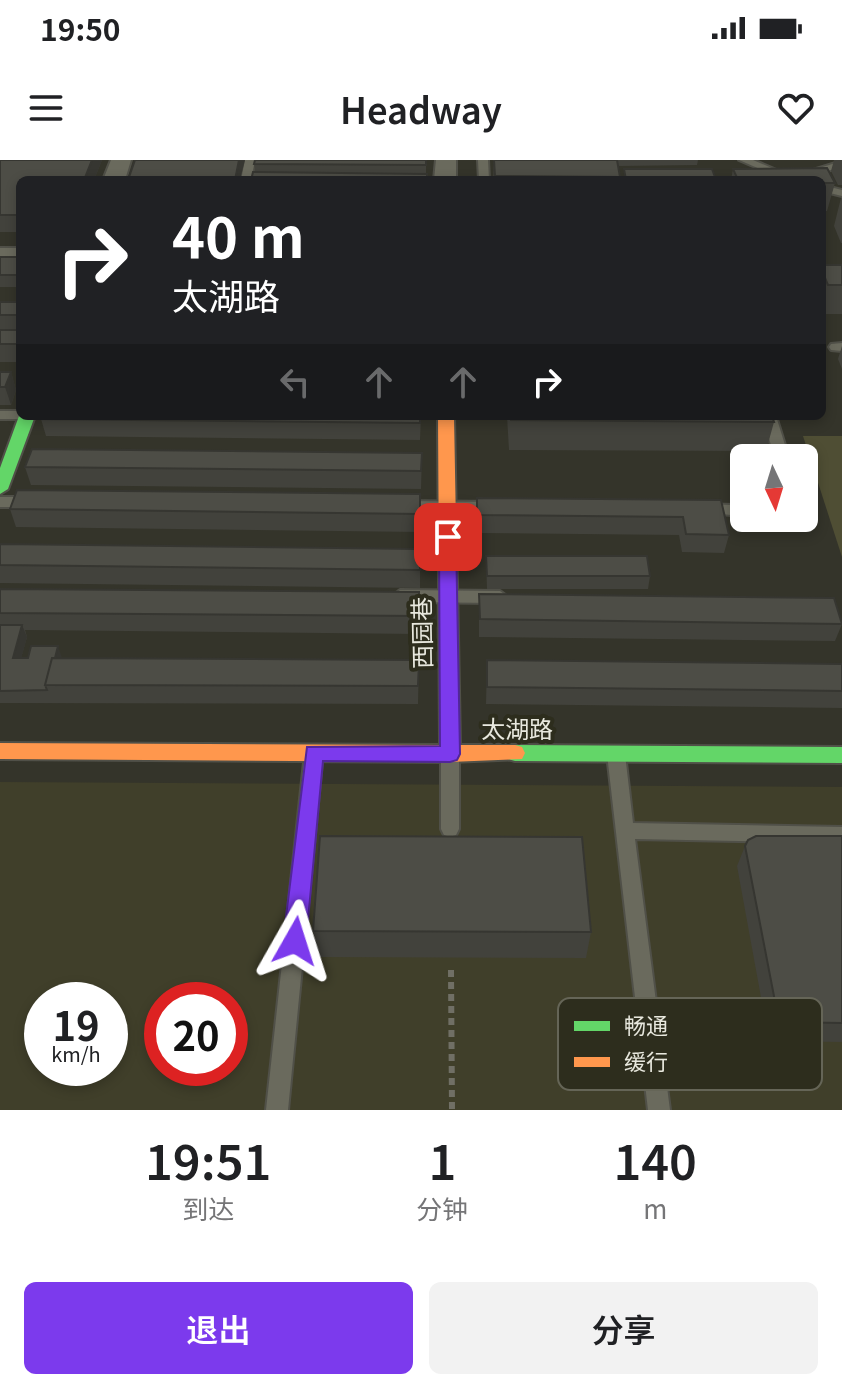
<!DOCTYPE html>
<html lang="zh">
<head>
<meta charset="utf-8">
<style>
	:root { --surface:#fff; --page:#f2f2f2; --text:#202124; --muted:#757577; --accent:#7c3aed }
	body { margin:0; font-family:Georgia,"Noto Sans SC",serif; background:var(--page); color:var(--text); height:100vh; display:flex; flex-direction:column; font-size:30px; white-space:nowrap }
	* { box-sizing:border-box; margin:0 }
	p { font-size:26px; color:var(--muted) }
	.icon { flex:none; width:44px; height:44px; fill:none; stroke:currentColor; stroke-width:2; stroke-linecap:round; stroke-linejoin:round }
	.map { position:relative; height:950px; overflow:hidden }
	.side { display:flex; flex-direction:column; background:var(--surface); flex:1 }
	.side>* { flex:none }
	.guide { position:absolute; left:16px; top:16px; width:810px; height:244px; border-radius:12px; box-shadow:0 4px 12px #0003; background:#202124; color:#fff; overflow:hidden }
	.needle { width:52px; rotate:176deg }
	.tools { position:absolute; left:730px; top:284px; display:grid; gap:16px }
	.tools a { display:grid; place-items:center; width:88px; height:88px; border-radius:12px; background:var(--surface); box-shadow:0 4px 12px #0003; font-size:40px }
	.speed { position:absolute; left:24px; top:822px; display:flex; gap:16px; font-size:40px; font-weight:700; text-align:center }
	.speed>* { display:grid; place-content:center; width:104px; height:104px; border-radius:50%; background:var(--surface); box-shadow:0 4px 12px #0003; line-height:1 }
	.speed small { font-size:20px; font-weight:400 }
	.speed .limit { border:12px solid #d22; background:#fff; color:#111 }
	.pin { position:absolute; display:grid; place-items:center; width:68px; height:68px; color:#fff; margin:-34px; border-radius:16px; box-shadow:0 4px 12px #0006 }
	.me { position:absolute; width:88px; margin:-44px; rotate:6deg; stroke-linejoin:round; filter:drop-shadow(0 0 6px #0008) }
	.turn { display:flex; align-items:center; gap:28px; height:168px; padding:0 24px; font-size:36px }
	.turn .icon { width:104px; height:104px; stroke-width:2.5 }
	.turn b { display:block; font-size:56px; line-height:68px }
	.lanes { display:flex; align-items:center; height:76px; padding:0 24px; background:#0003; justify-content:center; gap:40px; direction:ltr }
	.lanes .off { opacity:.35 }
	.eta { display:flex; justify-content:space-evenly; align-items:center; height:136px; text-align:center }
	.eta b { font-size:48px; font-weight:600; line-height:56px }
	.action { display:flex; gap:16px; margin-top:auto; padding:16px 24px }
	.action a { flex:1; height:92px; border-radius:12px; background:var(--accent); color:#fff; font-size:32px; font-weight:600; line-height:92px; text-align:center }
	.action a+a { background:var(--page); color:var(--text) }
	.status { display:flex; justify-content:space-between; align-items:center; height:56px; padding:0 40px; background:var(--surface); direction:ltr }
	.status svg { height:22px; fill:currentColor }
	header { display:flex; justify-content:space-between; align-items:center; height:104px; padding:0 24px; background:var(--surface); font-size:36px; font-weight:600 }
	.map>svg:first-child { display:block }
</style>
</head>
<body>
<div class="status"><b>19:50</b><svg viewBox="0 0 49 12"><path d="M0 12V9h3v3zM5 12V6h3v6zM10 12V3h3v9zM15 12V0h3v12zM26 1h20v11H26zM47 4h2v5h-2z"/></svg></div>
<header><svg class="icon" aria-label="menu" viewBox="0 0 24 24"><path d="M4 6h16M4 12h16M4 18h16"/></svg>Headway<svg class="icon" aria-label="heart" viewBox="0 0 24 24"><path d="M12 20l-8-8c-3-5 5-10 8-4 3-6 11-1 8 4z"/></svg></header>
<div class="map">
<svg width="842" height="950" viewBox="0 0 842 950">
	<rect width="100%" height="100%" fill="#34342a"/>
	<path fill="#403f2a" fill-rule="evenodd" d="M0,622L842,627V950H0ZM42,840H110V908H42ZM162,840H230V908H162Z"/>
	<path fill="#4f4e34" d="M803,276H842V397Z"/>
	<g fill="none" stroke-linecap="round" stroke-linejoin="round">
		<defs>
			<path id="lane" d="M245,0H255L251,20H241Z
				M478,0H488L489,20H479Z
				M739,0H753L800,20H786Z
				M842,1V7L805,17L800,14Z
				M822,25L842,30V36L822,31Z
				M842,183V191L831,190L829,187L831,184Z
				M0,251H20V256H26L20,259H0Z
				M762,256H776L789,298H775Z
				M0,337H35L42,342L35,347H0Z
				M402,341L495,342L502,347L495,352L397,349L395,346L397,343Z
				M702,344L732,345L739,350L732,355L697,352L695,349L697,346Z
				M400,430L500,431L508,437L500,443L400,442L392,436Z
				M314,586L320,588L323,593L288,950H266L305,593L308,588Z
				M450,587L456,589L459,594V669L456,675L450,677L444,675L441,669V594L444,589Z
				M616,587L622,589L625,594L633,663L842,667V683L635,679L670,950H648L607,594L610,589Z"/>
			<path id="street" d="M111,0H131L125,20H103Z
				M436,0H456V20H434Z
				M0,88H20V102H0Z"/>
			<path id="fast" d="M19,256H35L8,329L0,334V308Z
				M515,585L842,587V603L515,601L508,599L505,593L508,587Z"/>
			<path id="slow" d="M438,256H454L460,585H515L522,587L525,593L522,599L450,602L0,599V583L440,585Z"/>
		</defs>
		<use href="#lane" stroke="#505048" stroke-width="4"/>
		<use href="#street" stroke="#505048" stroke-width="4"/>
		<use href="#fast" stroke="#505048" stroke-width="4"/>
		<use href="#slow" stroke="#505048" stroke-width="4"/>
		<path stroke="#706f65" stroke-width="6" stroke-dasharray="7 5" stroke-linecap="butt" d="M451,810L452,950"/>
		<use href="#lane" fill="#6a6a5d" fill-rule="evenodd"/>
		<use href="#street" fill="#6a6a5d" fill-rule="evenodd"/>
		<use href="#fast" fill="#63d668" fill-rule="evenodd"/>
		<use href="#slow" fill="#ff974d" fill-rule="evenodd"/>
	</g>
	<path fill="#42423c" d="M0,0H102L94,20H20V72H0Z
		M426,0V14L255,12L254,4Z
		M494,0H698L697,5L618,6L620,20H495V16V20H493Z
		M834,0H842V25H838L831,11Z
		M827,8L835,23L827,51H822V20H731L733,9Z
		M841,38H842V83H841L834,66Z
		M0,97H20V127H0Z
		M822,105H842V154H822Z
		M0,142H20V202H0Z
		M842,186V209L838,199Z
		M0,212H11L16,230L11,245H0Z
		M421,256L420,280L46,276L41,259Z
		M507,256H772L774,262L766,291L509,290Z
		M422,293L421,329L31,325L25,307Z
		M420,334V372L16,367L10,349Z
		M477,338L721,340L729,375L724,393L682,392L679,375L476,373Z
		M0,384L420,389V428L0,423Z
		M486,396L650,416L648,429H487Z
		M0,429L419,432L418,474L25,470L27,477L21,498L419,500L418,544L0,543Z
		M479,434L842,464L835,481L479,477Z
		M487,500L842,504V548L486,544Z
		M842,676V882L769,881L737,706L745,686Z
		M313,771L591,772L586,798L317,797Z"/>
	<path fill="#363631" d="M92,0H102L94,20H84Z
		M239,0H245L240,20H235Z
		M11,212L16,230L11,245L5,227Z
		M22,465L27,477L18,510L13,498Z
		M58,486L62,498L48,525Z"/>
	<path fill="#4d4d46" stroke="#363631" stroke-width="2" d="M0,0H92L84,20H20V55H0Z
		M135,0H239L235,20H128Z
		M255,0H426V5L254,4Z
		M494,0H617L620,17L495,16Z
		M827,8L835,23H822V20H738L733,9Z
		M624,9H712L716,20H626Z
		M253,12L427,14V20H251Z
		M0,97H20V115H0Z
		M822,105H842V125H828L822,111Z
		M0,142H20V155H0Z
		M0,170H20V184H0Z
		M0,212H11L5,227H0Z
		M42,256H420V263L41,259Z
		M511,256H772L774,262L511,260Z
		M32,289L422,293L421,311L25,307Z
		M17,330L420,334V354L10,349Z
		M477,338L721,340L729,375L686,374L683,357L477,355Z
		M0,384L420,389V410L0,405Z
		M486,396H647L650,416H487Z
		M0,429L419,432L418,456L0,453Z
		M479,434L834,438L842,464L480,459Z
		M0,465H22L13,498H28L31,486H58L55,498H52L45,525L47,530L0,531Z
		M52,498L419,500L418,526L45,525Z
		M487,500L842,504V531L487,527Z
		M320,676L582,677L591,772L313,771Z
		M756,676H842V863L779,862L745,686L748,680Z"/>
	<path fill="#7c3aed" stroke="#51269a" stroke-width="2" d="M448,371L456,377L460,594L457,600L450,602L323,601L306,781L302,788L295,791L287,788L283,781L307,587L440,586L439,377Z"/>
	<g text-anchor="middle" stroke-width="8" stroke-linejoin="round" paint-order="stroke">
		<g font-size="24" fill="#e8e8de" stroke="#2d2d1d">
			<text transform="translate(423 473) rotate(-91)" y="8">西园巷</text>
			<text x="517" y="578">太湖路</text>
		</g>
	</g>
	<rect x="558" y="838" width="264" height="92" rx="12" fill="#2d2d1d" stroke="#656557" stroke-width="2"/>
	<rect x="574" y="861" width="36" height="10" fill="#63d668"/>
	<rect x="574" y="897" width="36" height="10" fill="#ff974d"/>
	<g font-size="22" fill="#e8e8de">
		<text x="624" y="874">畅通</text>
		<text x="624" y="910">缓行</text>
	</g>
</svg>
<div class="tools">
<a><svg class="needle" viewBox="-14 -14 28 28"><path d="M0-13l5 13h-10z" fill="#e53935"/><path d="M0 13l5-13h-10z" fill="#757577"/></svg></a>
</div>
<div class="speed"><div>19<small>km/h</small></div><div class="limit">20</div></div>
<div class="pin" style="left:448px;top:377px;background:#d93025"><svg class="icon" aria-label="arrive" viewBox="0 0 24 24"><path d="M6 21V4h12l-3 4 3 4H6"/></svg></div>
<svg class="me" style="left:295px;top:781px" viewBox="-20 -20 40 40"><path d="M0-17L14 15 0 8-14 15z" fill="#7c3aed" stroke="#fff" stroke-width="4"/></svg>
<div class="guide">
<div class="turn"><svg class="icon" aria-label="right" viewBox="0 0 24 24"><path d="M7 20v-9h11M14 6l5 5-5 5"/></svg><div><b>40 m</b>太湖路</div></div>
<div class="lanes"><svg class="icon off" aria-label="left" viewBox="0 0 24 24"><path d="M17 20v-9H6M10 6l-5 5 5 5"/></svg><svg class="icon off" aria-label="ahead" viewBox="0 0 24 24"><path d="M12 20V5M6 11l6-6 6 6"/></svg><svg class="icon off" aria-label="ahead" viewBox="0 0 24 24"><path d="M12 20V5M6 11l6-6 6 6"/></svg><svg class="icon" aria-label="right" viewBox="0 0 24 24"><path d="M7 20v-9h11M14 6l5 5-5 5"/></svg></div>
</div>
</div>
<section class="side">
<div class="eta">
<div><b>19:51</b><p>到达</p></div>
<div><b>1</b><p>分钟</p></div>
<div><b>140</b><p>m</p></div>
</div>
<div class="action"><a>退出</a><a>分享</a></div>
</section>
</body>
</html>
